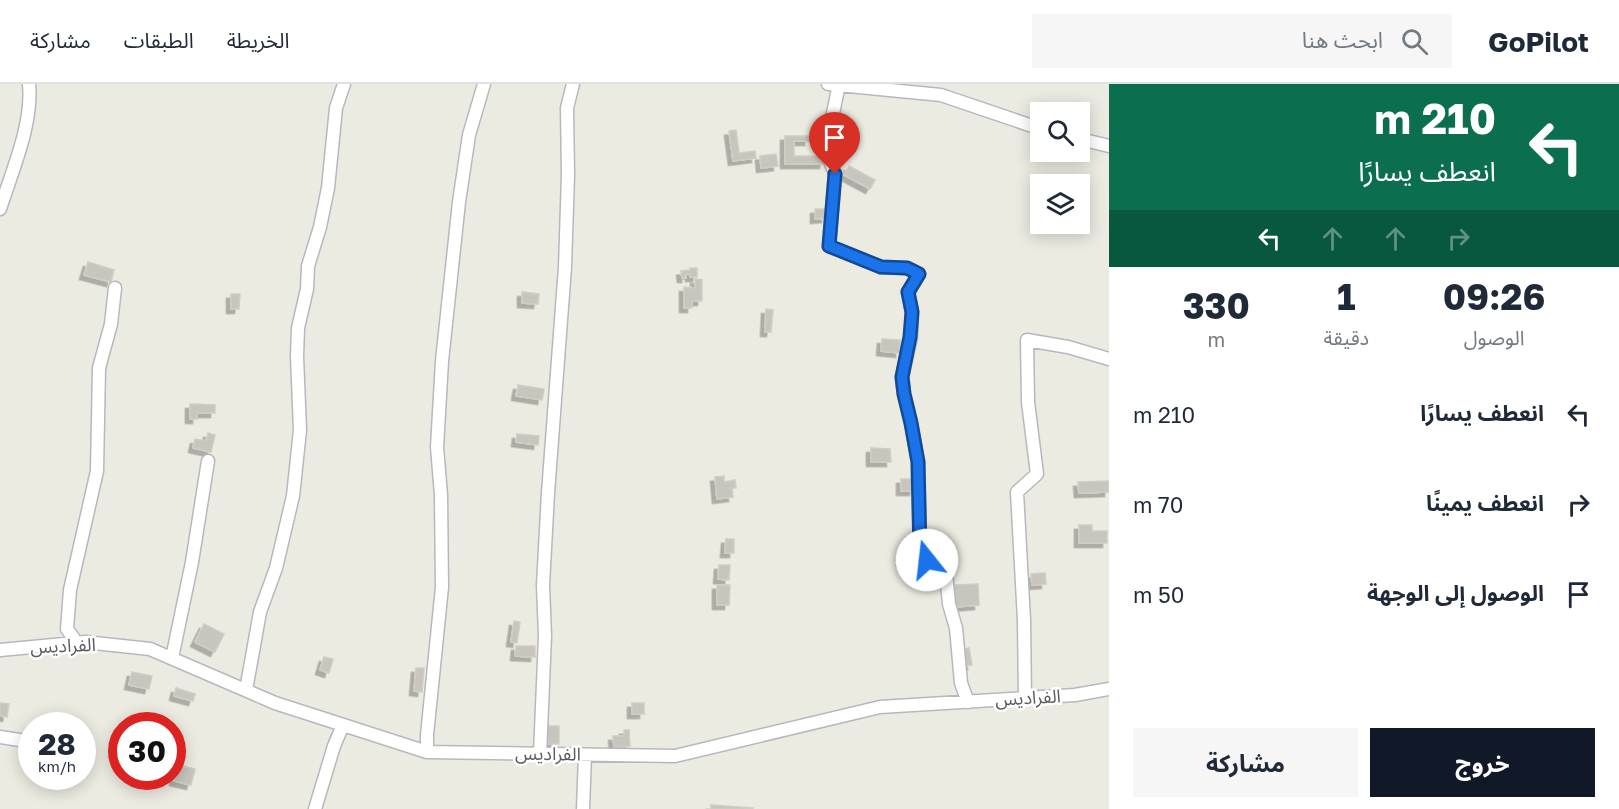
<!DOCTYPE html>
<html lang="ar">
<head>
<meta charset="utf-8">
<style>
	:root { --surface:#fff; --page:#f6f6f7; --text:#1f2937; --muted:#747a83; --line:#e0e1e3; --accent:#111827 }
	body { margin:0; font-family:"Golos Text","Noto Sans Arabic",sans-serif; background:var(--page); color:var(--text); direction:rtl; height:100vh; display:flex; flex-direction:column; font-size:22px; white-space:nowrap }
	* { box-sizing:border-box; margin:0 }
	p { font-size:20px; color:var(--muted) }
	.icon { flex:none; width:33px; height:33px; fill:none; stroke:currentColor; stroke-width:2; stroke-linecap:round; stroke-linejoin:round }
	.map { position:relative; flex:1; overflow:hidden; direction:ltr }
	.details { display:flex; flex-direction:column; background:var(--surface); width:510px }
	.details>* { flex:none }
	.top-card { background:#0b6e4f; color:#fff; overflow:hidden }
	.buttons { position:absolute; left:1030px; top:18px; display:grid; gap:12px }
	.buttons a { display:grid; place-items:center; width:60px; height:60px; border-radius:0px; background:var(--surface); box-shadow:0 3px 15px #0003; font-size:30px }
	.speed { position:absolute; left:18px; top:628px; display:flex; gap:12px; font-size:30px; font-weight:700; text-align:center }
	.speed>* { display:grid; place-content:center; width:78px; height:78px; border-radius:50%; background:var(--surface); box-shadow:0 3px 15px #0003; line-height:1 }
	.speed small { font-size:15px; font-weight:400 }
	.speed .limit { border:9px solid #d22; background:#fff; color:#111 }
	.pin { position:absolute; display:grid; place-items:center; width:51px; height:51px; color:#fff; margin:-62px -26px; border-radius:50% 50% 50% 0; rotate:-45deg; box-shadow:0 0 6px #0007 }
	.pin .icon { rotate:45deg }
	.me { position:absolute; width:66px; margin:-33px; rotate:344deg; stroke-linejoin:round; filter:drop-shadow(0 0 4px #0008) }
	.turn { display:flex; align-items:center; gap:21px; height:126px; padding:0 24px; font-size:27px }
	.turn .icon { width:78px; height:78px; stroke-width:2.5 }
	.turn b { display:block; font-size:42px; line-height:51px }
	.lanes { display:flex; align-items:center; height:57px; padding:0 24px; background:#0003; justify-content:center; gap:30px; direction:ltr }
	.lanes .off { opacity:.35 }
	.eta { display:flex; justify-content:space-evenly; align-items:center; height:102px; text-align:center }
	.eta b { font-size:36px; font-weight:700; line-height:42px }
	.primary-button { display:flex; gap:12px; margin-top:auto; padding:12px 24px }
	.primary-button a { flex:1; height:69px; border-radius:0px; background:var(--accent); color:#fff; font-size:24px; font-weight:700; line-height:69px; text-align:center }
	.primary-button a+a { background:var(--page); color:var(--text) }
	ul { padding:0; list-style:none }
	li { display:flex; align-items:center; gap:18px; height:90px; padding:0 24px }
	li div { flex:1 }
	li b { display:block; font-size:22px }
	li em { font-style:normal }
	header { display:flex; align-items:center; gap:36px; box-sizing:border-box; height:84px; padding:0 30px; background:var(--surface); border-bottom:2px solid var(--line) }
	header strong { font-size:28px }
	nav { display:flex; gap:33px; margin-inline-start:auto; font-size:21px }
	.search { width:420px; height:54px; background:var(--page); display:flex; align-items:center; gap:15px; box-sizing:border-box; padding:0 21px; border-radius:0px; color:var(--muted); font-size:22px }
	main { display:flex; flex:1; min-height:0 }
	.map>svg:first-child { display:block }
</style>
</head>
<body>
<header>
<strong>GoPilot</strong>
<div class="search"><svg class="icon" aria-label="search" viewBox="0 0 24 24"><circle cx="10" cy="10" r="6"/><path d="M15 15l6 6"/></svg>ابحث هنا</div>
<nav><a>الخريطة</a><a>الطبقات</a><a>مشاركة</a></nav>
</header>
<main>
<section class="details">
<div class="top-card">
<div class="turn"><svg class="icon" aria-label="left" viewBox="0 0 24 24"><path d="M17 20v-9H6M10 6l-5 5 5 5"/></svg><div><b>210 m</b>انعطف يسارًا</div></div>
<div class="lanes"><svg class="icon" aria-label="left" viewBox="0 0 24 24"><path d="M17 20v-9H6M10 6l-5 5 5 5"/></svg><svg class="icon off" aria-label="ahead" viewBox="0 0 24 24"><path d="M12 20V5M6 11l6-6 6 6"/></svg><svg class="icon off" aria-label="ahead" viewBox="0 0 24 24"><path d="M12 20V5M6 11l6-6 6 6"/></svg><svg class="icon off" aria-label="right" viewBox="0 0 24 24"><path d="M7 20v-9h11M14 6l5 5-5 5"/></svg></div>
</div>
<div class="eta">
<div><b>09:26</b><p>الوصول</p></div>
<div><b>1</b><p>دقيقة</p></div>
<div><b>330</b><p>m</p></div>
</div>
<ul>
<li><svg class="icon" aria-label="left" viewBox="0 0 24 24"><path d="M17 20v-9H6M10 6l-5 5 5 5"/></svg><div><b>انعطف يسارًا</b></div><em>210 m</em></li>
<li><svg class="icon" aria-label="right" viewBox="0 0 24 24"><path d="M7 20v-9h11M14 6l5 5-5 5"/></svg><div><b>انعطف يمينًا</b></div><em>70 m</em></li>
<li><svg class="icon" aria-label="arrive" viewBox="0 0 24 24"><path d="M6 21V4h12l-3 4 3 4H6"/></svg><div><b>الوصول إلى الوجهة</b></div><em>50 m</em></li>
</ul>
<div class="primary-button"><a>خروج</a><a>مشاركة</a></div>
</section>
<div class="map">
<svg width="1109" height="725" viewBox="0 0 1109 725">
	<defs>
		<filter id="shadow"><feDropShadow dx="-4.5" dy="4.5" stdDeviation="0" flood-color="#0004"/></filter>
	</defs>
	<rect width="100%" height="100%" fill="#ecebe1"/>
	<path fill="#c7c5be" stroke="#d0cec0" stroke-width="1.5" filter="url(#shadow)" d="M736,46L739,69L755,67L756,74L733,77L729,47Z
		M785,52H809V57H794V72H824V80H785Z
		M776,70L778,82L761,84L760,72Z
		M849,82L875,96L870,105L844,91Z
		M815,125H825L826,134L815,135Z
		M88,178L114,186L111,198L84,191Z
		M690,184H697V193H690V190H686V194H682L681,187L690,186Z
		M695,195L702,196V217H692V224H684V203L695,204Z
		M522,208L539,210L538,220L522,219Z
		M231,210H240L239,225H231Z
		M766,225L773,226L771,248H765Z
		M882,255L900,256V269L881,267Z
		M518,301L544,305L542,316L516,312Z
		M190,320L215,321V329H197V335H190Z
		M208,349L215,351L211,368L193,364L195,355L206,357Z
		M517,350L539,352L538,361L516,358Z
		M871,364L890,365L891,378H871Z
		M724,392V398L735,396L736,404H732L733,413L717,415L715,393Z
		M901,395H914V407H901Z
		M1109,397V408L1079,409L1078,398Z
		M1079,441H1092V447H1107V459H1079Z
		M932,452L947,454L945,475L931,474Z
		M726,455H734V469H725Z
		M719,481H730L729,496L718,495Z
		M1045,489L1046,500L1032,501L1031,490Z
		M978,500L979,521L956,523L954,501Z
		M717,501H730L729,521H717Z
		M514,537L520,538L517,559L511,558Z
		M204,540L224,550L215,568L195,558Z
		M516,562H535V573L515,572Z
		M969,564L972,581L962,582L959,566Z
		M324,573L333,575L329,589L320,586Z
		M416,584H424L422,608L414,607Z
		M132,588L152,592L149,605L129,601Z
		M176,604L195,610L193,617L174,612Z
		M0,619L9,620L7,633L0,632Z
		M632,619H644V630H632Z
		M546,642H559V660H546Z
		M624,646H629L630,662L614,663L613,652H624Z
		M178,681L195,685L191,701L174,697Z
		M711,721L753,724V725H711Z"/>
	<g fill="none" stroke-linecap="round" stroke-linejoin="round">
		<defs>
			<path id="minor" d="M828,0L941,11L1041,45
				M839,0L829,49V74L835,90L829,162L881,183L907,184L919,190L908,208L912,228L911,253L902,293L904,310L911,339L918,378L920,467L927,476L944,480L946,489L949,520L956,544L961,599L968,618
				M1080,55L1109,62
				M0,125C12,87 33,40 29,0
				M77,559L67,545L70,506L97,387L99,284L111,240L115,204
				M0,566L85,558L150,565L275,619L427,668L675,672L880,623L1075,611L1109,605
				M172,574L192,478L208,377
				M246,606L260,528L276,484L293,412L300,346L297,272L298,244L307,205L308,182L320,143L328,104L336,24L344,0
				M1025,614L1024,536L1017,408L1037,390L1028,318L1027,256L1068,263L1109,275
				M0,653L32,658
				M427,668V651L442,503L441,411L437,363L442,277L459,118L469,51L484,0
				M540,670L545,552L543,501L548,409L565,183L568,91L567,24L573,0
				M315,725L334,662L343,641
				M583,725L585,671"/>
		</defs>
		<use href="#minor" stroke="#b7b8bd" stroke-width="15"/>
		<use href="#minor" stroke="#fff" stroke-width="12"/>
	</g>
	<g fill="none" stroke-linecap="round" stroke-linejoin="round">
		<defs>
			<path id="route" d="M835,90L829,162L881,183L907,184L919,190L908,208L912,228L910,253L902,293L904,310L911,339L918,378L920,467L927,476"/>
		</defs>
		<use href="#route" stroke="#114b97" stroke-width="15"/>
		<use href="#route" stroke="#1a73e8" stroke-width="10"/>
	</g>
	<g text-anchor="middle" stroke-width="5" stroke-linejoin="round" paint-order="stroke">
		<g font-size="18" fill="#5a5c61" stroke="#fff">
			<text transform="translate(63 562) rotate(-2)" y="6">الفراديس</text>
			<text transform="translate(1028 614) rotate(-3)" y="6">الفراديس</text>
			<text transform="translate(548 670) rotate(1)" y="6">الفراديس</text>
		</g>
	</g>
</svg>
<div class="buttons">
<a><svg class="icon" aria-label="search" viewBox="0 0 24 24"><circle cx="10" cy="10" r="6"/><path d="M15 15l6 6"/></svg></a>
<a><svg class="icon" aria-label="layers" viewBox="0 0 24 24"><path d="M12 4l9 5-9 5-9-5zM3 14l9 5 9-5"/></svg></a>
</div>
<div class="speed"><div>28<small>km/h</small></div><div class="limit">30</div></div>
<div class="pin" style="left:835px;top:90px;background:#d93025"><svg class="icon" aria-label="arrive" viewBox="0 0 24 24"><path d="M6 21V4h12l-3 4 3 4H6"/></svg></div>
<svg class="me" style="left:927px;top:476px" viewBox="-20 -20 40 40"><circle r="19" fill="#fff"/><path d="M0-13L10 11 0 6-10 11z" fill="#1a73e8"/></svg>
</div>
</main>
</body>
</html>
